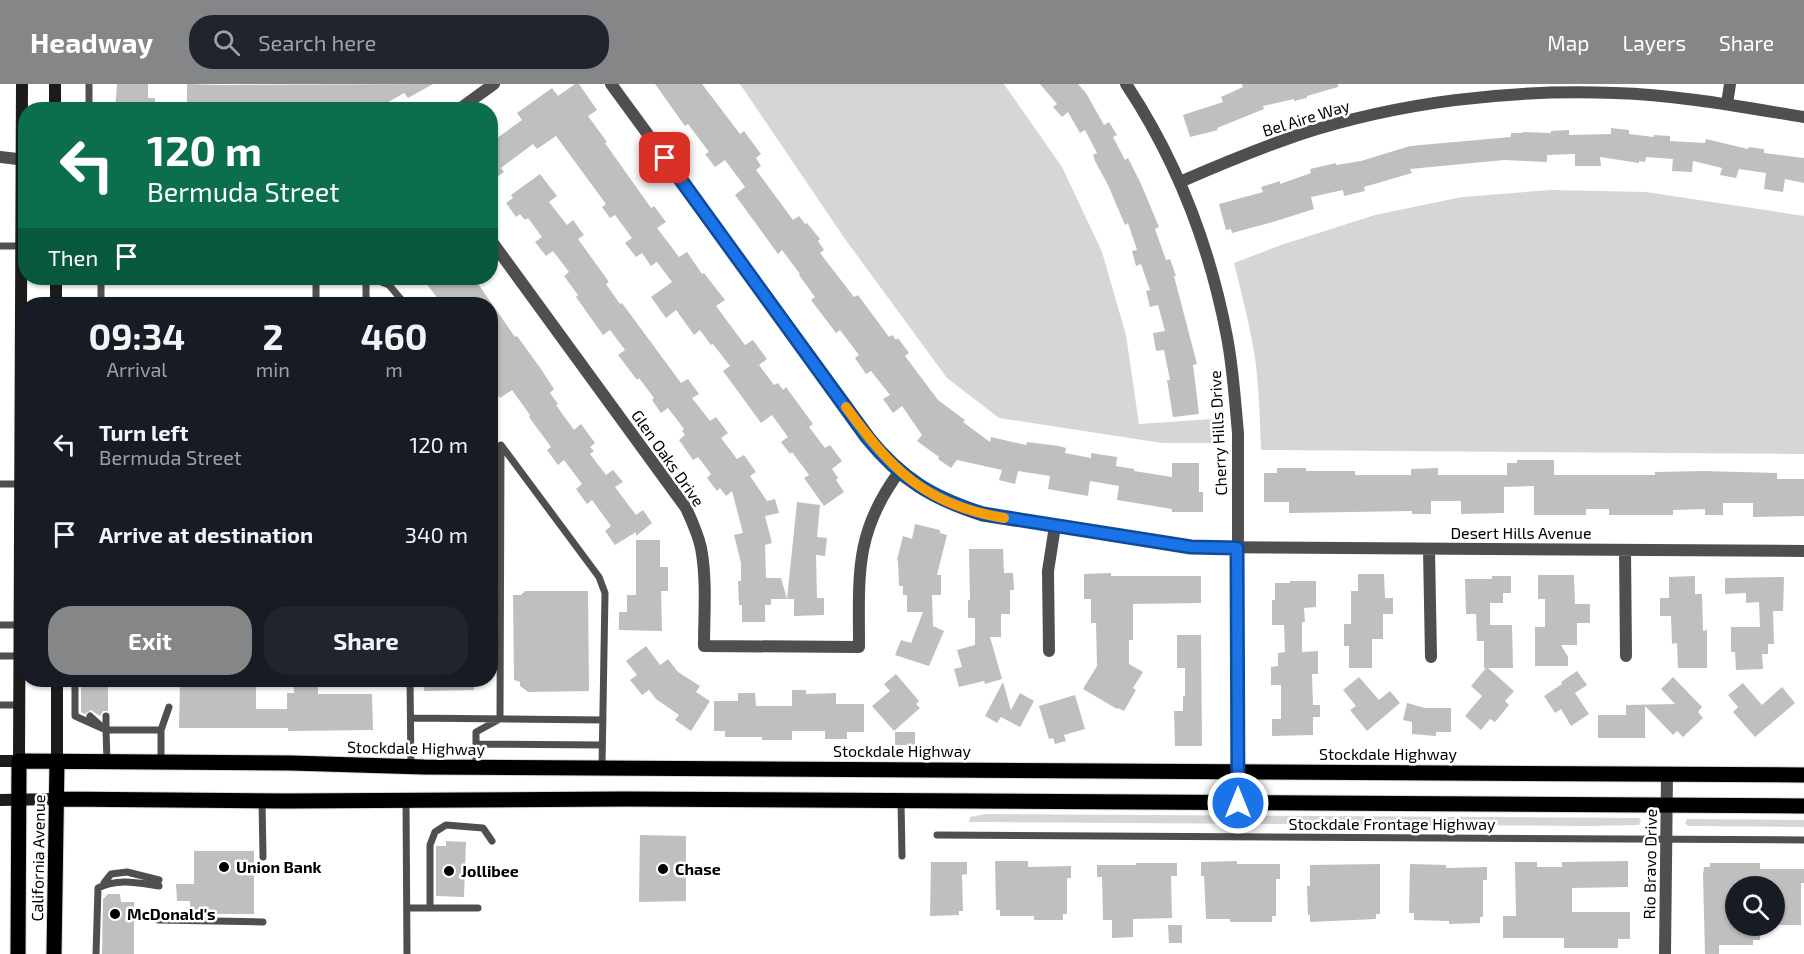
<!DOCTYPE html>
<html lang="en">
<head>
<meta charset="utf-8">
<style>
	:root { --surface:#171b24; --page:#20242c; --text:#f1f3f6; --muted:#9ea1a6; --accent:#858687 }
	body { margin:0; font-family:"Exo 2",sans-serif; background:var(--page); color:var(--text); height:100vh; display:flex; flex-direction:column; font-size:22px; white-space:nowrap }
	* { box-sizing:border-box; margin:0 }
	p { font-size:20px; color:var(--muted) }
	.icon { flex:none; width:33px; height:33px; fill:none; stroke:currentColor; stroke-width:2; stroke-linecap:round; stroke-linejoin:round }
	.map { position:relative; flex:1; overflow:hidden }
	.drawer { position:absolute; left:18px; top:213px; width:480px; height:390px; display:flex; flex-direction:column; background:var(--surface); border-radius:24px; box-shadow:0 2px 4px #0004 }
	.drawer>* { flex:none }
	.banner { position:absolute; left:18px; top:18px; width:480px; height:183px; border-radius:24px; box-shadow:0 2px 4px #0004; background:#0b6e4f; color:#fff; overflow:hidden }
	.buttons { position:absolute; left:1725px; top:792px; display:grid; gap:12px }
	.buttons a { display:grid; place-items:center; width:60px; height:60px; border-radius:50%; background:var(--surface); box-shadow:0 2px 4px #0004; font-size:30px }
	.pin { position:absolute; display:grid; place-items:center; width:51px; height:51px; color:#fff; margin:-26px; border-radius:12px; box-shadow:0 3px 9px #0006 }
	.me { position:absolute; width:66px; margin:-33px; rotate:0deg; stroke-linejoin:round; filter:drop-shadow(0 0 4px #0008) }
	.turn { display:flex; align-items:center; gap:21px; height:126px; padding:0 30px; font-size:27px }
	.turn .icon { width:78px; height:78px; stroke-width:2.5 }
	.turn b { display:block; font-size:42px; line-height:51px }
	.then { display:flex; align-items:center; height:57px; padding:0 30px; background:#0003; gap:12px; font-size:22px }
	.eta { display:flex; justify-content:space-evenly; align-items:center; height:102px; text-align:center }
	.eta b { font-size:36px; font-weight:700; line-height:42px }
	.cta { display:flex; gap:12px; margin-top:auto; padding:12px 30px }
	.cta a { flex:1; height:69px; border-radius:24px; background:var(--accent); color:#fff; font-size:24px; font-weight:700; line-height:69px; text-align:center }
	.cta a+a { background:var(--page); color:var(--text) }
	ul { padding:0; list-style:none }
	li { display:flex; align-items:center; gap:18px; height:90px; padding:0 30px }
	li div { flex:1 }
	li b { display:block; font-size:22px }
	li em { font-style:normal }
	header { display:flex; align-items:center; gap:36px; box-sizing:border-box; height:84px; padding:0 30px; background:var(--accent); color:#fff }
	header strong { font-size:28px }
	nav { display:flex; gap:33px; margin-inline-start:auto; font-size:21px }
	.search { width:420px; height:54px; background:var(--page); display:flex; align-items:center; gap:15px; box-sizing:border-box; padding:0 21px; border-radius:24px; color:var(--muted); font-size:22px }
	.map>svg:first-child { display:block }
</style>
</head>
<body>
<header>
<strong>Headway</strong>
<div class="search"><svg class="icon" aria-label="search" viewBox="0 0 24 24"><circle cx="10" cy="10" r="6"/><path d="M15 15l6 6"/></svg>Search here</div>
<nav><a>Map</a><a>Layers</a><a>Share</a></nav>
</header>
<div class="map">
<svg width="1804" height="870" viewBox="0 0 1804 870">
	<rect width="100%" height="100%" fill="#fff"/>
	<path fill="#d6d6d6" d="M740,0H1004L1062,83L1102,168L1126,251L1139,340L1212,335L1213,359H1162L999,334L947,294L845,155Z
		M1551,106L1646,108L1804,132V370L1261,366C1260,335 1259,305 1255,274C1250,242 1242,211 1234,179L1281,161L1375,131L1462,113Z
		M986,730L1639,734L1641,737L1639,741L1591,742L969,738L970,733Z
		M1687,735L1804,736V743L1688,742L1685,739Z"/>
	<path fill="#bfbfbf" d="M117,0H148V14H155V26H115Z
		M187,0L219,1L433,0L408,14L404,9L375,26H356L355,22L338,26H207V19H187Z
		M575,0H579L597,26L588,32L607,58L605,59L651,124L654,122L666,138L657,144L679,173L687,168L702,190L704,189L725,216L716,222L736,249L745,261L753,256L767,275L759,281L774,301L778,299L783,306L786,303L813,340L809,343L825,364L830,361L842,377L832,385L838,394L836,396L844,408L824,422L804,394L809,391L792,368L790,370L781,358L788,353L772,331L761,339L723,287L730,282L713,260L711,261L700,246L694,251L676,226L666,234L651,213L672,198L657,178L651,182L642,169L636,173L625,159L632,154L615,131L610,134L602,123L606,120L556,52L537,65L533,60L501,84L504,88L490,98V59L522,36L517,29L552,4L558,12Z
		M655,0H702L740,50L744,47L761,70L756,74L761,82L756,86L793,136L799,132L805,140L807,139L820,155L818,157L824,166L820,169L854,213L858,211L889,253L892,251L896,256L898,254L909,269L905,272L938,316L965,336L963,338L990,358L991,353L1026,361L1027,358L1059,362L1066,364L1065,369L1091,374V369L1117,373L1116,382L1134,385V387L1172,393V379H1199V408H1203V428H1172V425L1117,416L1119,402L1090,397L1088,412L1048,405L1050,392L1018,387L1015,400L999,396L1002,386L957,376L951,384L938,375L939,373L917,357L922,351L902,322L893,329L883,315L890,311L871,287L866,290L855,274L859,271L840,246L836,249L811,216L815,213L799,191L800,190L782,166L778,170L735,111L745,103L725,76L715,83L705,70L709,68L688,40L685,42Z
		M1040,0H1078L1086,9L1104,41L1109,38L1117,51L1113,53L1125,76L1128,74L1141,100L1159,143L1155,145L1166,176L1170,175L1176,192H1174L1197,280L1193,281L1199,330L1173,333L1167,296H1170L1164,266L1156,267L1153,249L1165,247L1158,221L1150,223L1146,207L1150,206L1141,180L1136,182L1132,167L1137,166L1128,139L1125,141L1108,101L1095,77L1093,71L1097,69L1085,46L1080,49L1068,28L1062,33L1053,23L1057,20Z
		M1242,0H1338V3L1307,12V14L1294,17V15L1263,22L1264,25L1217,44L1218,46L1190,53L1183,31L1223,18L1221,13L1243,3Z
		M1611,44L1629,46V50L1654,53V51L1670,52V57L1705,59L1706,55L1748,65L1749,63L1764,65V69L1804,74V99L1785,95L1783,108L1764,105L1766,89L1739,85L1736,94L1720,91L1722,84L1693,77L1692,88L1672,87L1673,75L1646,73L1645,78L1639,77V79L1600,73L1601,82H1575V70L1547,71V78L1504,76L1410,85L1412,89L1364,103L1365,107L1344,112L1343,106L1311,113L1314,125L1273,138L1232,149L1231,145L1226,146L1219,120L1263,108L1261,103L1280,97V100L1311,89L1310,85L1336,79V81L1361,77L1410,62L1511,53V49H1522V48L1551,49V47L1569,46V51L1611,50Z
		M540,90L557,112L549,118L567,141L573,136L584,151L578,155L609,198L606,200L620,220L622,219L681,299L688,295L699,310L692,314L710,337L716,333L728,349L721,354L737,375L744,371L756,388L750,392L767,417L775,415L779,429L765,432L772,459L765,461L766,494H781L787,515H771V521H765V538H742V521H739L738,497H741V479L734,451L743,449L732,407L726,412L720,404L717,407L707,394L711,390L698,373L693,376L679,356L685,351L682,347L684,345L668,324L661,329L652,316L654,314L639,294L637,296L618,271L625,266L610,246L603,251L576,213L578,211L564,192L569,188L553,167L546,172L535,158L542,153L528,134L525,136L520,130L516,133L506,119L513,114L511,111Z
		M422,194H474L515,253L517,252L541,285L554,305L550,309L558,320L556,321L574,346L581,340L595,359L590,363L594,367L590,370L606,391L613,386L623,398L615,403L636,431L643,426L652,439L636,452V448L615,461L605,447L611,442L592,416L587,420L576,405L582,400L564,376L558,381L547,366L551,363L529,333L530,331L512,306L500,314L490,301V220H442Z
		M1517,376H1554V391H1655V388L1703,387L1777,389V395H1804V432L1753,433V419H1723V431H1705V425L1673,426V431H1609V425H1586V431H1534V402L1504,403V429L1461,430V417H1431V430H1412V427L1289,429V418H1264V389H1277V384H1306V387H1355V391H1411V385L1438,384V391H1507V379H1517Z
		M797,418L820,421L817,453L827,454L825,472L816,471L817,514H824V531L794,532V515H787Z
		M915,440L940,446V449L947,451L937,491H941V511H932L933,542L944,547L929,582L895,571L901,556L911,559L923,528H907V511H903V502H899L898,477L897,476L903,452L912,455Z
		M636,456H660V483H668V507H661L662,547L619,546V528H627V511H636Z
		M969,465H1003L1004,489H1013L1014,506H1010V530H1001V553H990L1002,595L985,600L984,597L959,603L954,585L962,583L957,566L975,561V534H968V516H970Z
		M1111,489V492H1201V519L1133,520V556H1129V580L1143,588L1133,604L1136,606L1124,627L1118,624L1117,625L1083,605L1097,582L1096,539H1091V515H1084V490Z
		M1358,490H1384L1385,514H1393V530H1383V555H1372V584H1349V562H1344V540H1351V507H1358Z
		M1538,491H1574L1575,520H1590V539H1577V561H1561L1568,573V582H1535V543H1545V515H1538Z
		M1492,492H1511V509H1503V519H1490V541H1512L1513,584H1488L1514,607L1505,617L1509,621L1495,638L1490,635L1481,646L1465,632L1482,612L1471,602L1486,584H1484V557H1477L1476,530H1466L1465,495H1492Z
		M1695,492V510H1702L1703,547L1707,546V584H1678L1677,559L1672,560L1671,532H1660V514H1669V493Z
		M1784,493L1783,527H1773L1774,560H1768V570H1762L1763,585L1736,586L1735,568H1731V543H1760L1759,518L1746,519V509L1725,510V494Z
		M1290,497H1316V523L1304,524L1305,538H1302V568L1318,567V590H1312L1313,621H1320V633H1313V651L1272,652V635H1281V601H1271V583L1278,582V569L1285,568L1284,541H1272V516H1275V499H1290Z
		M525,507H588L589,607L528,608L520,602V598L514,596L513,511H521Z
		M1177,551H1201L1202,662H1175L1174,627H1183V612H1185V584H1177Z
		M646,562L660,581L668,575L678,588L700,602L696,608L710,617L691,647L675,636L679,631L656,615L649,606L642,611L630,596L637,591L626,577Z
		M1577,587L1587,601L1575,609L1589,630L1571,642L1561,625L1555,629L1544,612L1562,600L1561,598Z
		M896,590L919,617L916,620L920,624L894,647L872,622L890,607L884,600Z
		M1359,593L1379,616L1390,607L1400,619L1367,647L1350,626L1356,622L1343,606Z
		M1673,593L1702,623L1698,628L1703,634L1683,653L1677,647L1673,651L1645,622V654H1598V631H1626V621L1675,620L1661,605Z
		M81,596H108V627H103L100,632L91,626L85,630L81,628Z
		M180,596H256V625H287V609H294L293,596H318V610H372L373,646L288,647V644H179Z
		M424,596H474V606L424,607Z
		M1003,598L1011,626L1020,609L1034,617L1020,643L1001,633L997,639L985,632Z
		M1743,599L1762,621L1782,603L1795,619L1755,653L1733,628L1738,623L1728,611Z
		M792,606H806V610L836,609V620H864V648H847V655H825V647H792V656H762V653H725V647H714V617H738V609H755L756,622H792Z
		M1075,611L1085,645L1064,651L1066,657L1055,660L1053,654L1049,655L1039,622Z
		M1407,619L1425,624H1451V648H1436V652L1412,650V638L1403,636Z
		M895,648H915V661H895Z
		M640,751L686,752V817L639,818Z
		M446,757L466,758L464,813L436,812V762H446Z
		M194,767H254V830H190V817H177L176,800H194Z
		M995,777H1028V783L1071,782V794H1067V830H1063V836H1034V832H1000V826H996Z
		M1237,777V780H1280V795H1276V832H1272V838H1230V835H1206L1204,792H1201V778Z
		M1628,777V803L1572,804V828H1630V855H1618V864H1564V854H1503V832H1516L1515,778H1537V783H1562V778Z
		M931,778H967V790L962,791L963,827H959V831L930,832Z
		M1136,779H1177V792H1171L1172,834L1133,835V853L1112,854V836H1103L1102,793H1097V781H1136Z
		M1710,779H1760V785H1804V799H1801V841H1774V802H1736V842H1760V856H1753V861H1719V870H1705L1703,791L1704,783H1710Z
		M1380,780V830H1376V835L1310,838V831H1308L1307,802H1310V781Z
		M1410,780L1446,781V784L1487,783V796H1483V833H1480V839L1449,840V837L1414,836V829H1409Z
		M108,810H120L121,818H134V870H102L103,815Z
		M1168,841H1182V859H1169Z"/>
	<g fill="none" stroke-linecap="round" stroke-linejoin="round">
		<defs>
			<path id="primary" d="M57,715L287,717L624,715L1804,722
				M18,870L19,677L291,679L424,683L1804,691
				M54,870L57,678"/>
		</defs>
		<use href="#primary" stroke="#dbdbdb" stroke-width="17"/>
		<path stroke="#4f4f4f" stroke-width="7" d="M89,0V26
			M0,162H22
			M101,194V220
			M316,194V220
			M371,194L389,201L405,220
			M366,220V194
			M0,400H20
			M490,455H500
			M0,541H20
			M0,572H19
			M75,596V632L106,646V632
			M410,596L411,683
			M0,621H19
			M90,632L100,641
			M411,634L603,636
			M500,635L501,361L599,493L605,509L602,683
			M161,646L169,623
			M476,660L602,661
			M107,677L106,646H161V678
			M476,683V648L498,636
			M406,716L407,870
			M262,717L263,773
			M901,717L902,772
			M937,751L1804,756
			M104,799L111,790L127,788L159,796
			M407,824H478
			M430,824V761L435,748L446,741L483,744L492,757
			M158,836L263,838
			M96,870L98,804C118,794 138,799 159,802"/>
		<path stroke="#4f4f4f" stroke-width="12" d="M611,0L881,369C913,401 940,417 983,430L1191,463L1804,467
			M1126,0C1177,77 1210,163 1227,253C1233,284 1235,317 1238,349V719
			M1727,20L1730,0
			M458,26L494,0
			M0,73L26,76
			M1180,98C1219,81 1258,65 1298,51C1399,18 1509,5 1615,9C1679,11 1742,23 1804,33
			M490,155L686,424C692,437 698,450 701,464C707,496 704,530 704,562L859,563C859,491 854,449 899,388
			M1429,465L1431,573
			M1625,466L1626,572
			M1049,567L1048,487L1055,442
			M1665,870L1667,690"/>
		<path stroke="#1c1c1c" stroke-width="12" d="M55,0V26
			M56,194V220
			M57,596V678
			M0,677H19L22,0
			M0,716L57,715"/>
		<use href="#primary" stroke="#000" stroke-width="15"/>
	</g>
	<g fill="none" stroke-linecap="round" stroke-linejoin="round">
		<defs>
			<path id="route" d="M665,74L867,353C901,395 932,414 983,430L1191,463L1237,464L1238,719"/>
		</defs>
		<use href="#route" stroke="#114b97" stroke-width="15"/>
		<use href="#route" stroke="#1a73e8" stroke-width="10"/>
		<path stroke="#f59e0b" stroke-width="10" d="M846,323C891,385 925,421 1004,434"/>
	</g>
	<g fill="#000" stroke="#fff" stroke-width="2">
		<circle cx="224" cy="783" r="6"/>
		<circle cx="663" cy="785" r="6"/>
		<circle cx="449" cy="787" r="6"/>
		<circle cx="115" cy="830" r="6"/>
	</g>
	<g text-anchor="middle" stroke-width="5" stroke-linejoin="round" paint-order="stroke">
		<g font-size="16" fill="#000" stroke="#fff">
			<text transform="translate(1306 34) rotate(-17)" y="6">Bel Aire Way</text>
			<text transform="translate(1218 349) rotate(-93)" y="6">Cherry Hills Drive</text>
			<text transform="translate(668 374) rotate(55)" y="6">Glen Oaks Drive</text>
			<text x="1521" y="455">Desert Hills Avenue</text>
			<text transform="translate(416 664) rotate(1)" y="6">Stockdale Highway</text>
			<text x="902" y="673">Stockdale Highway</text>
			<text x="1388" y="676">Stockdale Highway</text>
			<text x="1392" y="746">Stockdale Frontage Highway</text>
			<text transform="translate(38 774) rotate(-89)" y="6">California Avenue</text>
			<text transform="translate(1650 780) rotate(-89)" y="6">Rio Bravo Drive</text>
		</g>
		<g font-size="16" font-weight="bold" fill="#000" stroke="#fff" text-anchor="start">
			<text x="236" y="789">Union Bank</text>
			<text x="675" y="791">Chase</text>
			<text x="461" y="793">Jollibee</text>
			<text x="127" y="836">McDonald's</text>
		</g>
	</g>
</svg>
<div class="buttons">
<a><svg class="icon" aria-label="search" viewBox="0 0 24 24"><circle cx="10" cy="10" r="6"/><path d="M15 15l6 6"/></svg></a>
</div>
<div class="pin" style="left:665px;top:74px;background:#d93025"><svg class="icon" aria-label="arrive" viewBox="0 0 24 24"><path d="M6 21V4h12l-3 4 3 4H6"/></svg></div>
<svg class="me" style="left:1238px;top:719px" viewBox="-20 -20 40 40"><circle r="17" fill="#1a73e8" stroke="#fff" stroke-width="3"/><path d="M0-11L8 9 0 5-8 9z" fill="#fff"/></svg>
<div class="banner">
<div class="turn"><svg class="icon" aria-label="left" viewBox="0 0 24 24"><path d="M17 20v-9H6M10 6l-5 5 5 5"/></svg><div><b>120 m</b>Bermuda Street</div></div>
<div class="then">Then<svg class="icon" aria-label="arrive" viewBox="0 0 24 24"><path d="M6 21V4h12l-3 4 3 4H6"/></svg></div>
</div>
<section class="drawer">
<div class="eta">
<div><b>09:34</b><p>Arrival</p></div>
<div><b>2</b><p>min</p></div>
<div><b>460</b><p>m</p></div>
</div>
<ul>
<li><svg class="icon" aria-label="left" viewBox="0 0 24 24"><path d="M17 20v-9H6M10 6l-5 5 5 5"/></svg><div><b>Turn left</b><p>Bermuda Street</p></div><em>120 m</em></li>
<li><svg class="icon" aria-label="arrive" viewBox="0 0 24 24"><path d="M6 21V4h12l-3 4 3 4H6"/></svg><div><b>Arrive at destination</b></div><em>340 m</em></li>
</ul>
<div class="cta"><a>Exit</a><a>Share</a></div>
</section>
</div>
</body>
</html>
